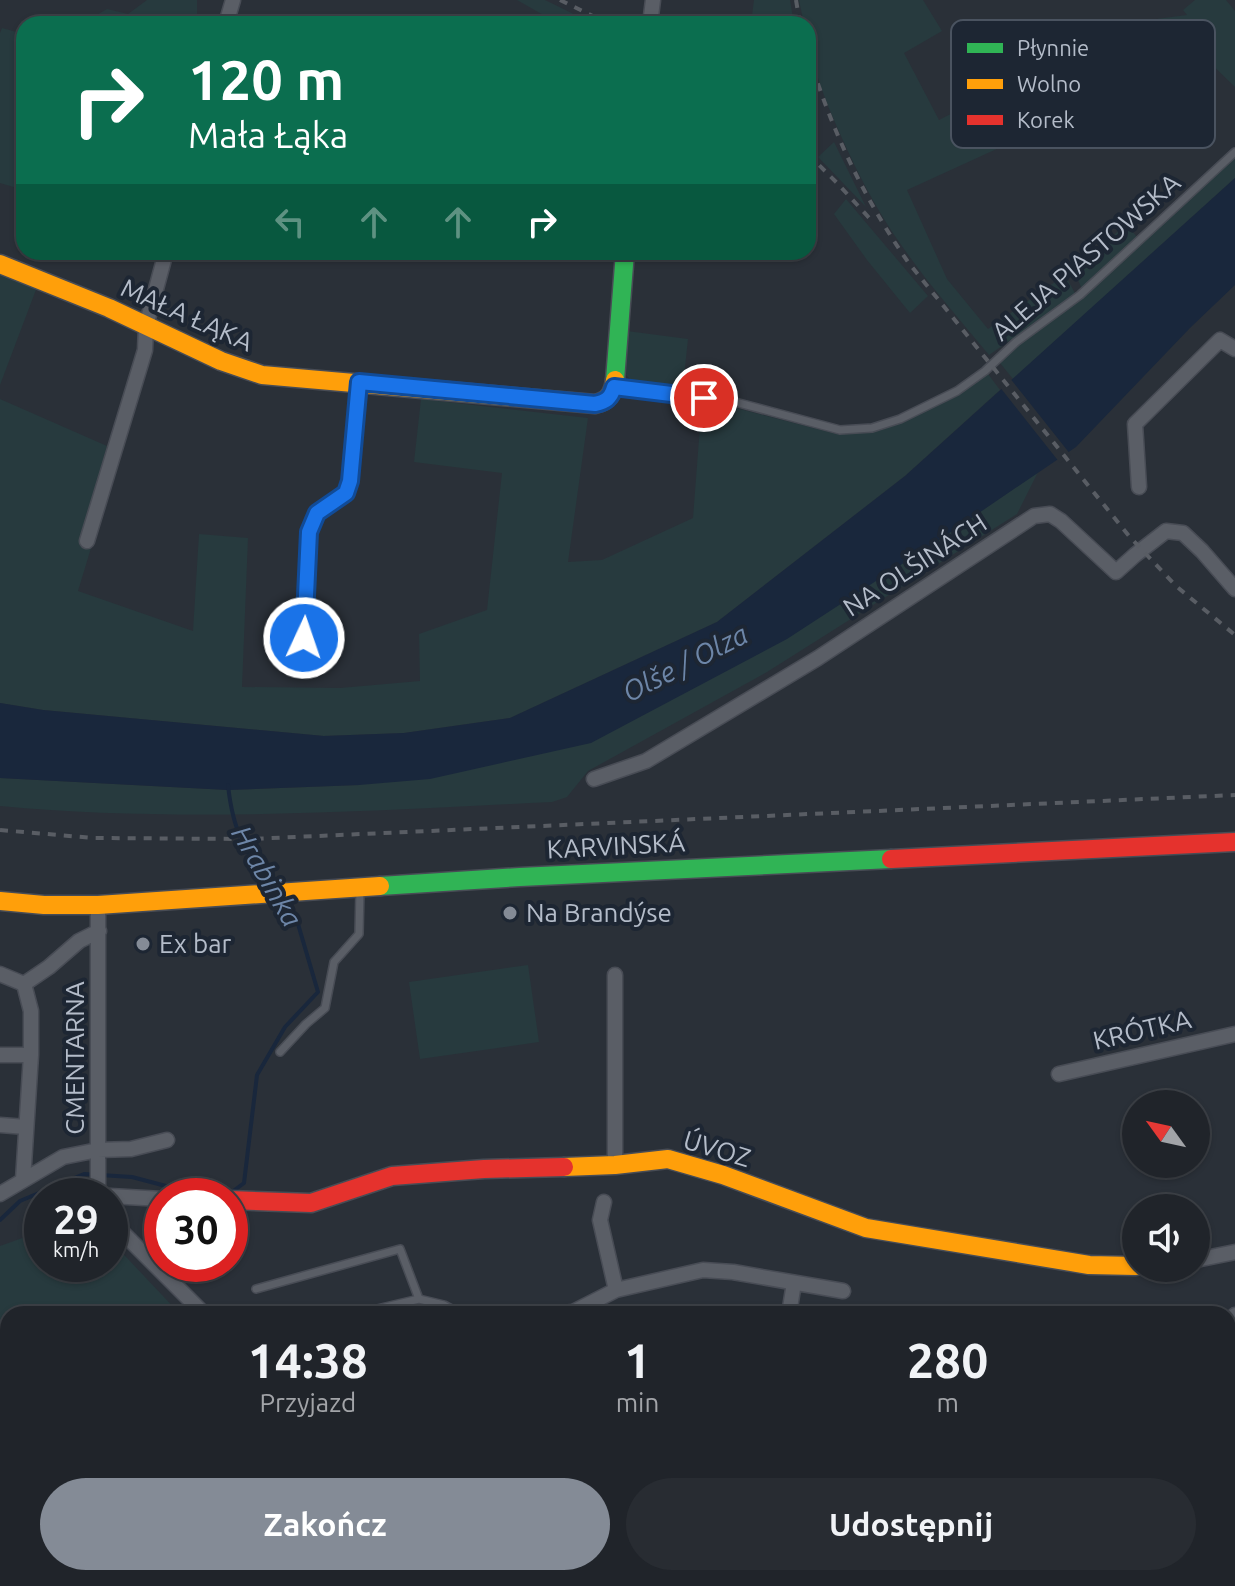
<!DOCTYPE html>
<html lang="pl">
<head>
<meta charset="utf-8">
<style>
	:root { --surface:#20242a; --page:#282c32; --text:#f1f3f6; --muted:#a2a4a8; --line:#3d4147; --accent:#848b96 }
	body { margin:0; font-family:Ubuntu,sans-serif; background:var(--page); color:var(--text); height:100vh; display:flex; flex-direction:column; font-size:30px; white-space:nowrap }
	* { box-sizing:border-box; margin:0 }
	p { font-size:26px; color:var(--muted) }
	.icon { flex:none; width:44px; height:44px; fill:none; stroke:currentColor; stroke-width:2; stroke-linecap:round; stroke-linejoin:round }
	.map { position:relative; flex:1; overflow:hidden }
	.drawer { position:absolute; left:0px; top:1306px; width:1236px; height:280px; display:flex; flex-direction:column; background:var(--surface); border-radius:24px 24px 0 0; box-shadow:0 2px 6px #0004,0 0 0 2px var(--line) }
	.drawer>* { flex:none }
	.guide { position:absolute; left:16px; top:16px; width:800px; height:244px; border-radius:24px; box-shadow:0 2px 6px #0004,0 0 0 2px var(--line); background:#0b6e4f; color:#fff; overflow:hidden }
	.needle { width:52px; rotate:303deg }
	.controls { position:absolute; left:1122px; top:1090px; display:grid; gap:16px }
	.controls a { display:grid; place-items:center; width:88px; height:88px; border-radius:50%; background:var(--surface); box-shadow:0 2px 6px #0004,0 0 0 2px var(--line); font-size:40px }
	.speed { position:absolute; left:24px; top:1178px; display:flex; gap:16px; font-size:40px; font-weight:700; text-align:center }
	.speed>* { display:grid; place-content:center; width:104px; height:104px; border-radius:50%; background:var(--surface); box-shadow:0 2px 6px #0004,0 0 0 2px var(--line); line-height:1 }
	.speed small { font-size:20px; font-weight:400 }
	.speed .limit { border:12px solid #d22; background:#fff; color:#111 }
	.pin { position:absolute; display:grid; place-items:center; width:68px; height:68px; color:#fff; margin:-34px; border:4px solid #fff; border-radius:50%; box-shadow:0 2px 8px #0007 }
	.me { position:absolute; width:88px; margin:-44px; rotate:3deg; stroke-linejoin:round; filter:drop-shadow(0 0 6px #0008) }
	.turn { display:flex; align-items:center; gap:28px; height:168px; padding:0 40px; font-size:36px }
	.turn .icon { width:104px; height:104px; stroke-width:2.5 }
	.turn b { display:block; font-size:56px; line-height:68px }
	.lanes { display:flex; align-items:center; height:76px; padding:0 40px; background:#0003; justify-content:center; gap:40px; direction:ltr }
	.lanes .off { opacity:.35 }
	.eta { display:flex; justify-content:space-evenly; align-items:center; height:136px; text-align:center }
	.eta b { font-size:48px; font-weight:700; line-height:56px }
	.primary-button { display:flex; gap:16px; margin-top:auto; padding:16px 40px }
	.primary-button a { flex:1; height:92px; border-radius:48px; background:var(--accent); color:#fff; font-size:32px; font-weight:700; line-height:92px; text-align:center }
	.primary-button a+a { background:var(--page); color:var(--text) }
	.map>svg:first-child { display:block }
</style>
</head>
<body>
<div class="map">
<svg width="1235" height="1586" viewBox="0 0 1235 1586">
	<rect width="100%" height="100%" fill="#2a3038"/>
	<path fill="#273a3e" d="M147,0H197V24H81L107,9L128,14Z
		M517,0H545L594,24H559Z
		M754,0H790L794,24H751Z
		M799,0H923L942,31L904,53L939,120L978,100L1001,147L907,190L947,279L988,329L1065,275L1076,295L989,355C960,320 930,286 904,249C874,208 851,160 831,113C820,85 808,54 808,24H804Z
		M1195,0H1226L1235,11V87L1198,51L1169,50L1122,97L1091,63L1141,21L1187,15L1183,10Z
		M2,28L24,34V190L0,183V33Z
		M834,142L866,207L818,157Z
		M1235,156V178L1013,379L1000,363L1016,347L1087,293Z
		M846,199L928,296L910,313L867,260L834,214Z
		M1126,224L1138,238L1082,289L1074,271Z
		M0,272L37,287L0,385Z
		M627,331L688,339L683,386L634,383L624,373Z
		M988,374L1000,390L905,476L717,622L510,718L404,733L324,736L43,710L0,703V399L107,446L79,545L91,548L78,591L193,631L199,534L248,538L242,687L340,688L420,681L419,634L487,610L502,473L414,462L421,399L588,418L568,562L602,560L693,518L701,413L732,407L837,434L882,430L959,395Z
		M1038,472L1017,514L767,672L588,771L567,797L552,802C368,811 183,823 0,806V778L228,790L359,785L939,540Z
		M528,965L539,1042L420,1059L409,982Z
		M42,1231V1264H110V1240L180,1314H122L118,1311L96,1307L83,1314H8V1578H14L15,1586H0V1246Z
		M158,1578H318L321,1586H158Z"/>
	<path fill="#19273c" d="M1235,178V285L1190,328L1076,447L939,540L787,639L591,743L430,779L359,785L228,790L0,778V703L43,710L324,736L404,733L510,718L717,622L905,476Z
		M14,1578H158V1586H15Z"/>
	<path fill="#2a3038" d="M1009,377L1071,455L1060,463L999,386Z"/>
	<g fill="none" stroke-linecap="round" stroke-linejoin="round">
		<path stroke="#19273c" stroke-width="4" d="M228,785C233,832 244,851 275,887
			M0,1220L20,1201L84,1174L132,1177L181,1190L228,1195L244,1183L257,1075L285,1027L318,992L298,924L285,900
			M0,1358V1404"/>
		<defs>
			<path id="lane" d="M615,387L735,402L840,430L872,428L900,419L957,391L985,371L1016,342L1080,295L1235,152
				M280,1052L306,1024L325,1008L334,962L359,934L360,889
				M256,1289L400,1249L419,1299L444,1305L461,1314
				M356,1314L419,1299
				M520,1578L522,1586"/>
			<path id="street" d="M226,24L233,0
				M650,24L653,0
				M1139,487L1135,424L1220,340L1235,349
				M87,541L145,350L146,326L166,252
				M304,638L309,532L317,513L346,493L350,481L359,382
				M594,779L646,761L818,658L1034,516L1050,514L1061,521L1116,572L1135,555L1166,531L1183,533L1202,551L1235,589
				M98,905V1196
				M0,974L24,984L31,1011V1055L23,1180
				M615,975V1165
				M24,984L49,967L79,941L99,931
				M0,1055H31
				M1059,1074L1235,1034
				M0,1125L26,1127
				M0,1194L63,1157L98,1150L131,1149L167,1140
				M110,1196L162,1199
				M604,1202L600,1220L616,1290
				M110,1218L113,1223L204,1314
				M1196,1260L1235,1252
				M573,1312L616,1290L703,1270L733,1272L843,1291
				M553,1314L573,1312L578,1314
				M789,1314L794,1283
				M1228,1334L1235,1315
				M1228,1537H1235
				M696,1578L699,1586
				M1187,1586L1188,1578"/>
			<path id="fast" d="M615,380L625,252
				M380,886L520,877L891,859"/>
			<path id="slow" d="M0,264L109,308L221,361L262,375L595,404C609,401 613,393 615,380
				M0,901L44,905H98L380,886
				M564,1167L615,1165L668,1159L723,1175L866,1228L1089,1265L1136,1266"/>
			<path id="jam" d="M891,859L1235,842
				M230,1200L311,1203L392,1176L484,1169L564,1167"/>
		</defs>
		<use href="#lane" stroke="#484c55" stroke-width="10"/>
		<use href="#street" stroke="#484c55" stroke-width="17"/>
		<use href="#fast" stroke="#484c55" stroke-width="21"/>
		<use href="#slow" stroke="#484c55" stroke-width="21"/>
		<use href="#jam" stroke="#484c55" stroke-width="21"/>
		<use href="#lane" stroke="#5a5e66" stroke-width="7"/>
		<use href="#street" stroke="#5a5e66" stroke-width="14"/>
		<use href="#fast" stroke="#30b455" stroke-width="18"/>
		<use href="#slow" stroke="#ff9f0a" stroke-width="18"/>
		<use href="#jam" stroke="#e5322d" stroke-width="18"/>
		<path stroke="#595d64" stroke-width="4" stroke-dasharray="8 8" stroke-linecap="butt" d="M560,0L609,24
			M796,0L800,24
			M808,53C831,129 863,197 908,262L1129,536L1176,586L1235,635
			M808,154L838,184L873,222
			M0,830L93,838L250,839L1235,795"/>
	</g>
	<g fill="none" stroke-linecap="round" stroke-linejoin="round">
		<defs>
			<path id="route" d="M304,638L309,532L317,513L346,493L350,481L359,382L595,404C606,402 611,398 614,387L704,398"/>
		</defs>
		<use href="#route" stroke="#114b97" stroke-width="20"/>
		<use href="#route" stroke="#1a73e8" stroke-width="14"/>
	</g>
	<g fill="#848b96" stroke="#1d2633" stroke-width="3">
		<circle cx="510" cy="913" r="8"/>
		<circle cx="143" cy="944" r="8"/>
	</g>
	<g text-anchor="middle" stroke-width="8" stroke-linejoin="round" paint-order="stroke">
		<g font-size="26" fill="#b4bcc9" stroke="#1d2633">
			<text transform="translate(1086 257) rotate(-41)" y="9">ALEJA PIASTOWSKA</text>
			<text transform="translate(187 315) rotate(24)" y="9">MAŁA ŁĄKA</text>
			<text transform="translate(915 565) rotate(-33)" y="9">NA OLŠINÁCH</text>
			<text transform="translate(616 846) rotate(-3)" y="9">KARVINSKÁ</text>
			<text transform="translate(1142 1030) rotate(-13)" y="9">KRÓTKA</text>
			<text transform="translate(75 1058) rotate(-90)" y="9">CMENTARNA</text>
			<text transform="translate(717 1149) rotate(17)" y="9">ÚVOZ</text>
		</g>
		<g font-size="26" fill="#b4bcc9" stroke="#1d2633" text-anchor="start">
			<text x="526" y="922">Na Brandýse</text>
			<text x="159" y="953">Ex bar</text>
		</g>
		<g font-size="28" font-style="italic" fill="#6d86a8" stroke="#1d2633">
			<text transform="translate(685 663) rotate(-27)" y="10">Olše / Olza</text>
			<text transform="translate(267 876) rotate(60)" y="10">Hrabinka</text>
		</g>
	</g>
	<rect x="951" y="20" width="264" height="128" rx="12" fill="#1d2633" stroke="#4a5360" stroke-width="2"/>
	<rect x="967" y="43" width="36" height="10" fill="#30b455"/>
	<rect x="967" y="79" width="36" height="10" fill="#ff9f0a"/>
	<rect x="967" y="115" width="36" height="10" fill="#e5322d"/>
	<g font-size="22" fill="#b4bcc9">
		<text x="1017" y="56">Płynnie</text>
		<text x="1017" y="92">Wolno</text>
		<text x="1017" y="128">Korek</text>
	</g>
</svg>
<div class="controls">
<a><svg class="needle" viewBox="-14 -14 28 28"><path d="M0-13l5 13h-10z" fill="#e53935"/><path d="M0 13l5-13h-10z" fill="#a2a4a8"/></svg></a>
<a><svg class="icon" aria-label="sound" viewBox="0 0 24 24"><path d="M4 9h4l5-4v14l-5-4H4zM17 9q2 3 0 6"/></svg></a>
</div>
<div class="speed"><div>29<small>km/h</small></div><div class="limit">30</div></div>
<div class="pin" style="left:704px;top:398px;background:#d93025"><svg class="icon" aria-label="arrive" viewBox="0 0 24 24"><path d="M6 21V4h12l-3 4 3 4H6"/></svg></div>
<svg class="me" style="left:304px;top:638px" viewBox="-20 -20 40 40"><circle r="17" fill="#1a73e8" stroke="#fff" stroke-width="3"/><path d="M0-11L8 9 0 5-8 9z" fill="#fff"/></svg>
<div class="guide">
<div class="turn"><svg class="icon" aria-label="right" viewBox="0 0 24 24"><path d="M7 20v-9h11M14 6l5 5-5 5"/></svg><div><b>120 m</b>Mała Łąka</div></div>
<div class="lanes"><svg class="icon off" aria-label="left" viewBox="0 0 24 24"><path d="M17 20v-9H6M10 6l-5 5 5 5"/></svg><svg class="icon off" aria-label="ahead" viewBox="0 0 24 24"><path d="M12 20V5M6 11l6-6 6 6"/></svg><svg class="icon off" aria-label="ahead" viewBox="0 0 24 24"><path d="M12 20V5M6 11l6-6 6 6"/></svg><svg class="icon" aria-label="right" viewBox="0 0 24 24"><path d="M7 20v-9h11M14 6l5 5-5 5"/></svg></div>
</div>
<section class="drawer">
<div class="eta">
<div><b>14:38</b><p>Przyjazd</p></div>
<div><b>1</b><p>min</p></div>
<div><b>280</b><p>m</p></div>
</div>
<div class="primary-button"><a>Zakończ</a><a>Udostępnij</a></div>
</section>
</div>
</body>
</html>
